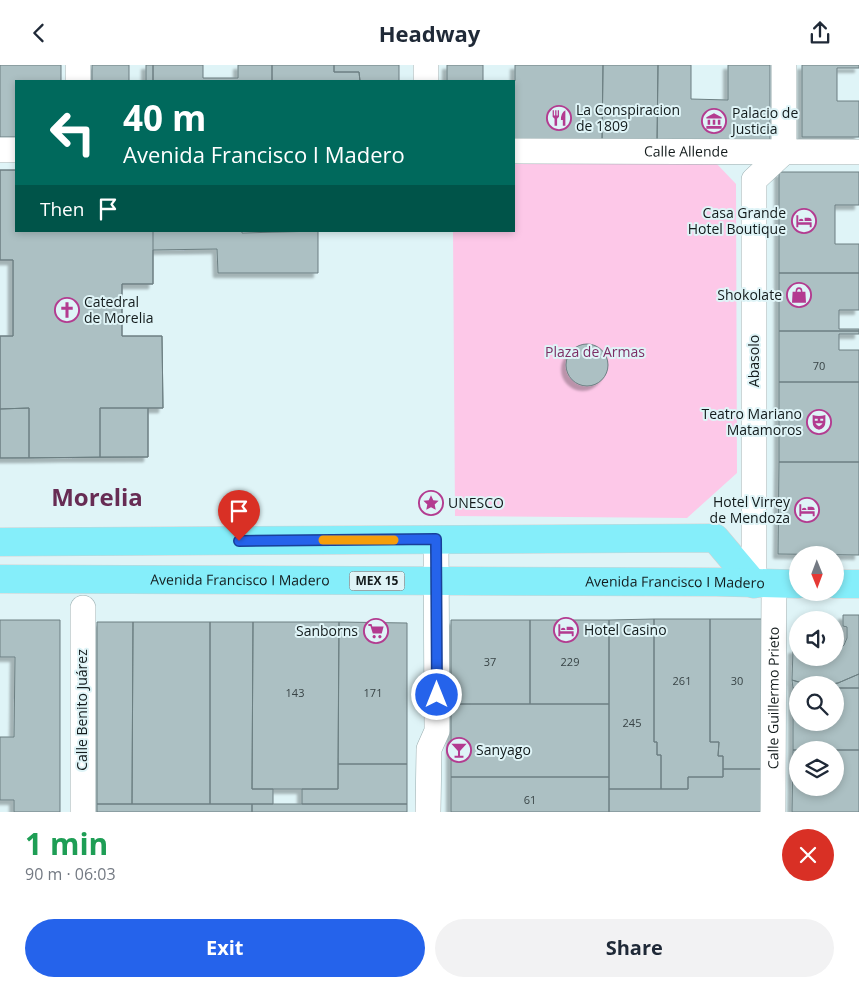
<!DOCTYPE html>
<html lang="en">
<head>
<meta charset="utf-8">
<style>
	:root { --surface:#fff; --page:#f2f2f3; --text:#1f2937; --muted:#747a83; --accent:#2563eb }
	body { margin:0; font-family:"Open Sans",sans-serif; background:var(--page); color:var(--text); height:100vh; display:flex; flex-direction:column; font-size:19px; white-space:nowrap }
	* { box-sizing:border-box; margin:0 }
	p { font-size:16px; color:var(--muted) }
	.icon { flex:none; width:28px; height:28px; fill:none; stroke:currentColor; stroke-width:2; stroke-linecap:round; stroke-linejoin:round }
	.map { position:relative; height:747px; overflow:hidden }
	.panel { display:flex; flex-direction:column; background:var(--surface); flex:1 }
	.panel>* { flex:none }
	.guide { position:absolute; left:15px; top:15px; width:500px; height:152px; border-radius:0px; box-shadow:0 2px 8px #0003; background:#00695c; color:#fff; overflow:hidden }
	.needle { width:32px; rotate:179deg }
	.buttons { position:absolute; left:789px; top:481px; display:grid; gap:10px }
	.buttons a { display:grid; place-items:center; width:55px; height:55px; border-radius:50%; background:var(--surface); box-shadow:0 2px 8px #0003; font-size:25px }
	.pin { position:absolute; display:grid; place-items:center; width:42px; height:42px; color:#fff; margin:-51px -21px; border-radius:50% 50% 50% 0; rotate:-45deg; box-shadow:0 0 5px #0007 }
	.pin .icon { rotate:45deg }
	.me { position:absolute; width:55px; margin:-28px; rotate:0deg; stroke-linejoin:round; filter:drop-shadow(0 0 4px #0008) }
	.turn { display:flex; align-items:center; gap:18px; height:105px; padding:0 25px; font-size:22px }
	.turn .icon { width:65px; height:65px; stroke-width:2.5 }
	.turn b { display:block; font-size:35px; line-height:42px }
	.then { display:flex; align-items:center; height:48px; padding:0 25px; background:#0003; gap:10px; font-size:19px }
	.round { display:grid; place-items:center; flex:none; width:52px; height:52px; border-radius:26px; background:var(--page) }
	.overview { display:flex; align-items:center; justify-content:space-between; height:85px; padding:0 25px }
	h1 { font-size:30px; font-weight:700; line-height:38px; color:#1e9e55 }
	.cta { display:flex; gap:10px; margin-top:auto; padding:10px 25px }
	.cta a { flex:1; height:58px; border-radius:30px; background:var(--accent); color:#fff; font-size:20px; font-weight:700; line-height:58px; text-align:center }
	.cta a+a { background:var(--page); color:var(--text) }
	header { display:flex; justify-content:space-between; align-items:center; height:65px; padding:0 25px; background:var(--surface); font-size:22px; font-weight:700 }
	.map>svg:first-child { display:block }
</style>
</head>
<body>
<header><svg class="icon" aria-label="back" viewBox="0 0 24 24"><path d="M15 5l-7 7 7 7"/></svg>Headway<svg class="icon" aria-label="share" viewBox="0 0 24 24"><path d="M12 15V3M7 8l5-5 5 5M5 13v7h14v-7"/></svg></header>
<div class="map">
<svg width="859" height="747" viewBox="0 0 859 747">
	<defs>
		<filter id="shadow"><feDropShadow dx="-4.5" dy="4.5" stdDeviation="1" flood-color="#0004"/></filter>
	</defs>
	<rect width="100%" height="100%" fill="#dff4f7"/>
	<path fill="#fdc8e8" d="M716,98L736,119L737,408L687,453L455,451L453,166H514V99Z"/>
	<path fill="#acc0c3" stroke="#6c7f82" filter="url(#shadow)" d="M0,0H61V16H16V72H0Z
		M92,0H129V16H92Z
		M146,0H153V16H146Z
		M153,0H203V13H238V0H272V16H153Z
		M272,0H334V7H359L360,16H272Z
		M334,0H399V16H360L359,7H334Z
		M447,0H483V16H447Z
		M515,0H603L602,80H514V16H507H515Z
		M603,0H658L657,79L602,80Z
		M658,0H691V34L728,35V0H770V78L657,79Z
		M802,0H859V3H837V36H859V72H802Z
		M0,105H16V166H242V168L318,166V208H218L217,184L153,185V219H122V271H162L163,343H148V392L0,393V271H13V195H0Z
		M0,105H16V166H153V219H122V271H162L163,343H100V392L29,393V343L0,344V271H13V195H0Z
		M779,107H859V140H835V179H859V208H779Z
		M779,208H859V245H839V264H859V266H779Z
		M779,266H859V269H839V285H859V317H779Z
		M566 300a21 21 0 1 1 42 0a21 21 0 1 1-42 0Z
		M779,317H859V397H779Z
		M29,343V393H0V344Z
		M100,343H148V392H100Z
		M779,397H859V490L778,489Z
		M843,550H859V609L838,618L826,620L802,618L792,615L793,584H798V592H835V588L844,580L847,573V562L843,561Z
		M654,554V677H657V690H661V724H609V555Z
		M654,554H710V677H719L718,691H723V712H688V724H661V690H657V677H654Z
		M710,554H764L763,704H723V691H718L719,677H710Z
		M0,555H60V747H14V735H0V672H14L15,592H0Z
		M451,555H530V639H451Z
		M530,555H609V639H530Z
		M97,557H133L132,739H97Z
		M133,557H210V739H132Z
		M210,557H253L252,724H273V739H210Z
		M253,557H339L338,724H252Z
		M339,557L407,558V699H338Z
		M859,609V623H835V620H798V623H793L792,615L802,618L826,620L838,618Z
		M793,623H798V658H835V623H859V685H793Z
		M451,639H609V712H451Z
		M793,685H798V722H835V685H859V747H792Z
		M338,699H407V739H302V724H338Z
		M723,704H763V747H609V724H688V712H723Z
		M451,712H609V747H451Z
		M97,739H252V747H97Z
		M252,739H407V747H252Z"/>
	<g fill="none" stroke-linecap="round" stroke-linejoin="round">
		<defs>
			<g id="minor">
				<path d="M426,0V16"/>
				<path d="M78,16V0"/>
				<path d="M0,85H16"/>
				<path id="s1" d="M514,86L859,87"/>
				<path d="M784,87V0"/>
				<path d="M754,519V115L784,87"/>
				<path d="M83,747V543"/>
				<path d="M428,747L429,684L437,666L436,474"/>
				<path id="s2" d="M773,747L774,519"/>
			</g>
			<g id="major">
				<path d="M0,477L715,473L754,519"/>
				<path id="s3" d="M0,514L716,517L798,519"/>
				<path d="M835,519H859"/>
			</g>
		</defs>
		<use href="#minor" stroke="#99adaf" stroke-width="26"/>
		<use href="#major" stroke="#d0d1d2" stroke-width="29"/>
		<use href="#minor" stroke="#fff" stroke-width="25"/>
		<use href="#major" stroke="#85eefa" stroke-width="28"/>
	</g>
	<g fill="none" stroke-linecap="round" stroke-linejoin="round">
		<defs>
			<path id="route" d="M239,476L436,474L437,630"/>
		</defs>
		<use href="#route" stroke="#184099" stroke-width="12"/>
		<use href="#route" stroke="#2563eb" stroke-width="9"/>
		<path stroke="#f59e0b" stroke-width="9" d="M323,475H394"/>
	</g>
	<defs>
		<symbol id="restaurant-ring" viewBox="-11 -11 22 22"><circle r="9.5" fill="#dff4f7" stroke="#b33b90" stroke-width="1.5"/><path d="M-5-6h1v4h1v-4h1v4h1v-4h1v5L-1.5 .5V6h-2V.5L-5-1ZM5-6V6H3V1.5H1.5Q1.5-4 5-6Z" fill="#b33b90"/></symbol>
		<symbol id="museum-ring" viewBox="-11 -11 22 22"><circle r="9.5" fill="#dff4f7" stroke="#b33b90" stroke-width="1.5"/><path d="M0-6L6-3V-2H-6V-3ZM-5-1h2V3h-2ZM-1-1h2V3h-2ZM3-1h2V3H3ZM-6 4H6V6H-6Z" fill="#b33b90"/></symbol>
		<symbol id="hotel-ring" viewBox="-11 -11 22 22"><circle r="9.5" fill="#dff4f7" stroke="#b33b90" stroke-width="1.5"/><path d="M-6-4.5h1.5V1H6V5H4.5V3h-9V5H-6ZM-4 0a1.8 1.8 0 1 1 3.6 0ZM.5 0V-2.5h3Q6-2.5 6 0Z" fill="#b33b90"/></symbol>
		<symbol id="shop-ring" viewBox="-11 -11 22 22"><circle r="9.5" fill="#dff4f7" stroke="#b33b90" stroke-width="1.5"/><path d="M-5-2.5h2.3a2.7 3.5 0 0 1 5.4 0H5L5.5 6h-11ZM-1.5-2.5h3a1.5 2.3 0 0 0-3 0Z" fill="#b33b90"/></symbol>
		<symbol id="church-ring" viewBox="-11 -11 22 22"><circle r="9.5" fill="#dff4f7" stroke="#b33b90" stroke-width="1.5"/><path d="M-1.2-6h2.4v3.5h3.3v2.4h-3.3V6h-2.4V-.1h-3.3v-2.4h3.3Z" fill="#b33b90"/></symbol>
		<symbol id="theatre-ring" viewBox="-11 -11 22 22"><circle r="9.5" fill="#dff4f7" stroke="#b33b90" stroke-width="1.5"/><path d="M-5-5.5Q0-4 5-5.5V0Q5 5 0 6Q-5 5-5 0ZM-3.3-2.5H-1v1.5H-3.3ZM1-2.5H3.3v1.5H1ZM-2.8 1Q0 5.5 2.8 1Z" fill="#b33b90"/></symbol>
		<symbol id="sight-ring" viewBox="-11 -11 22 22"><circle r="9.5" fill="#dff4f7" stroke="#b33b90" stroke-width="1.5"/><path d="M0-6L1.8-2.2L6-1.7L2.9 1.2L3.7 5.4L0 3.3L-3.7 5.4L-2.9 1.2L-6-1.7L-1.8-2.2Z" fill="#b33b90"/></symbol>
		<symbol id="supermarket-ring" viewBox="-11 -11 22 22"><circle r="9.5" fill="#dff4f7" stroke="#b33b90" stroke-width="1.5"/><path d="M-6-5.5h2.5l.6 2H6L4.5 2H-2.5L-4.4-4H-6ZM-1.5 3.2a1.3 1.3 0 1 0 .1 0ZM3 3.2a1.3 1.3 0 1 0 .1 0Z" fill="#b33b90"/></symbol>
		<symbol id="bar-ring" viewBox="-11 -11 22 22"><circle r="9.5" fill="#dff4f7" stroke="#b33b90" stroke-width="1.5"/><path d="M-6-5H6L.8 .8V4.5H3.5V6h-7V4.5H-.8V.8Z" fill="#b33b90"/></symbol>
	</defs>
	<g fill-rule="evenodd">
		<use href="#restaurant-ring" x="545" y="39" width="28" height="28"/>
		<use href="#museum-ring" x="700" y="42" width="28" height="28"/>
		<use href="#hotel-ring" x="790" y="142" width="28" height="28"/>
		<use href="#shop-ring" x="785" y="216" width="28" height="28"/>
		<use href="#church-ring" x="53" y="231" width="28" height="28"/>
		<use href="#theatre-ring" x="805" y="343" width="28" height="28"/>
		<use href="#sight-ring" x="417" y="424" width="28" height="28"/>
		<use href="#hotel-ring" x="793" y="431" width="28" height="28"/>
		<use href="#hotel-ring" x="552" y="551" width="28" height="28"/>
		<use href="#supermarket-ring" x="362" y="552" width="28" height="28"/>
		<use href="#bar-ring" x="445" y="671" width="28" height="28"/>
	</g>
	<g text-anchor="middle" stroke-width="4" stroke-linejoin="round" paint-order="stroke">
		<g font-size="11" fill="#394446">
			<text x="819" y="305">70</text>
			<text x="490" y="601">37</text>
			<text x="570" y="601">229</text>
			<text x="682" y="620">261</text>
			<text x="737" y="620">30</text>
			<text x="295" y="632">143</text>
			<text x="373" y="632">171</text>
			<text x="632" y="662">245</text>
			<text x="530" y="739">61</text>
		</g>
		<rect fill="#dff4f7" stroke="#505c5e" stroke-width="1" x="349.5" y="506.5" width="55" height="19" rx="4"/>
		<g font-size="12" font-weight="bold" fill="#131b1c">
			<text x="377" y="520">MEX 15</text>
		</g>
		<g font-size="14" fill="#131b1c" stroke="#dff4f7" text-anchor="start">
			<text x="576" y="50">La Conspiracion<tspan x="576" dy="16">de 1809</tspan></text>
			<text x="732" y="53">Palacio de<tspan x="732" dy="16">Justicia</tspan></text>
			<text x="786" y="153" text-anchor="end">Casa Grande<tspan x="786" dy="16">Hotel Boutique</tspan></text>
			<text x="782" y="235" text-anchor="end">Shokolate</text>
			<text x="84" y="242">Catedral<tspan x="84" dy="16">de Morelia</tspan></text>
			<text x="802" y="354" text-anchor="end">Teatro Mariano<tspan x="802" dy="16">Matamoros</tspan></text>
			<text x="790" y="442" text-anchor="end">Hotel Virrey<tspan x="790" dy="16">de Mendoza</tspan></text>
			<text x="448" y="443">UNESCO</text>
			<text x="584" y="570">Hotel Casino</text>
			<text x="358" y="571" text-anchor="end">Sanborns</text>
			<text x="476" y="690">Sanyago</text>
		</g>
		<g font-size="14" fill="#131b1c" stroke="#dff4f7">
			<text dy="5" stroke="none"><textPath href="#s1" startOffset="172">Calle Allende</textPath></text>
			<text transform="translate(754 296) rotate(-90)" y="5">Abasolo</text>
			<text dy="5" stroke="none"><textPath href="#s3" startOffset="675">Avenida Francisco I Madero</textPath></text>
			<text dy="5" stroke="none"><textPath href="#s3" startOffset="240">Avenida Francisco I Madero</textPath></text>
			<text dy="5" stroke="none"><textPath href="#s2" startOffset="114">Calle Guillermo Prieto</textPath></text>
			<text transform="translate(82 645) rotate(-90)" y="5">Calle Benito Juárez</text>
		</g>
		<g font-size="14" fill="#7d2e65" stroke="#dff4f7">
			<text x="595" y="292">Plaza de Armas</text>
		</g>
		<g font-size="24" font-weight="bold" fill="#672c54" stroke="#dff4f7">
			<text x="97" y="441">Morelia</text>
		</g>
	</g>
</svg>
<div class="buttons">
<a><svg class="needle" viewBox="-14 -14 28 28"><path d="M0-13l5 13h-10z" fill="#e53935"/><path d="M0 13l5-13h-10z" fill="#747a83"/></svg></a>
<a><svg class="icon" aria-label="sound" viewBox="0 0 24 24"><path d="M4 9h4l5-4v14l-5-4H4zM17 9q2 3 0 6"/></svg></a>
<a><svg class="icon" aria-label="search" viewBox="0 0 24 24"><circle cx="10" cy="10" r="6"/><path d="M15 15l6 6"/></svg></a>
<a><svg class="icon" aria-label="layers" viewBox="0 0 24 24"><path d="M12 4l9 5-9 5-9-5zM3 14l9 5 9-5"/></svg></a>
</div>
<div class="pin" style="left:239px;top:476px;background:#d93025"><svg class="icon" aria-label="arrive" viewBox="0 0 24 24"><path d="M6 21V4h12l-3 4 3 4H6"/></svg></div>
<svg class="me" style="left:437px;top:630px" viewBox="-20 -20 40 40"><circle r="17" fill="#2563eb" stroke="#fff" stroke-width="3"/><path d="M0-11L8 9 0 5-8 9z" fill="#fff"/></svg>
<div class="guide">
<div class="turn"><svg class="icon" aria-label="left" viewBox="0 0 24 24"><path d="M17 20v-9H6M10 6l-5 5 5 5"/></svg><div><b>40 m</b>Avenida Francisco I Madero</div></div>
<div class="then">Then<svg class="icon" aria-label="arrive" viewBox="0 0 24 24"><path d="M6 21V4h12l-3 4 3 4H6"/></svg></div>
</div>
</div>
<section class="panel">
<div class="overview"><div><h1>1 min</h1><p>90 m · 06:03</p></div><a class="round" style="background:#d93025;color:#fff"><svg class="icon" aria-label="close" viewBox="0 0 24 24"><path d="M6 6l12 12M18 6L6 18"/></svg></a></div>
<div class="cta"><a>Exit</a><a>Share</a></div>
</section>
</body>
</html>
